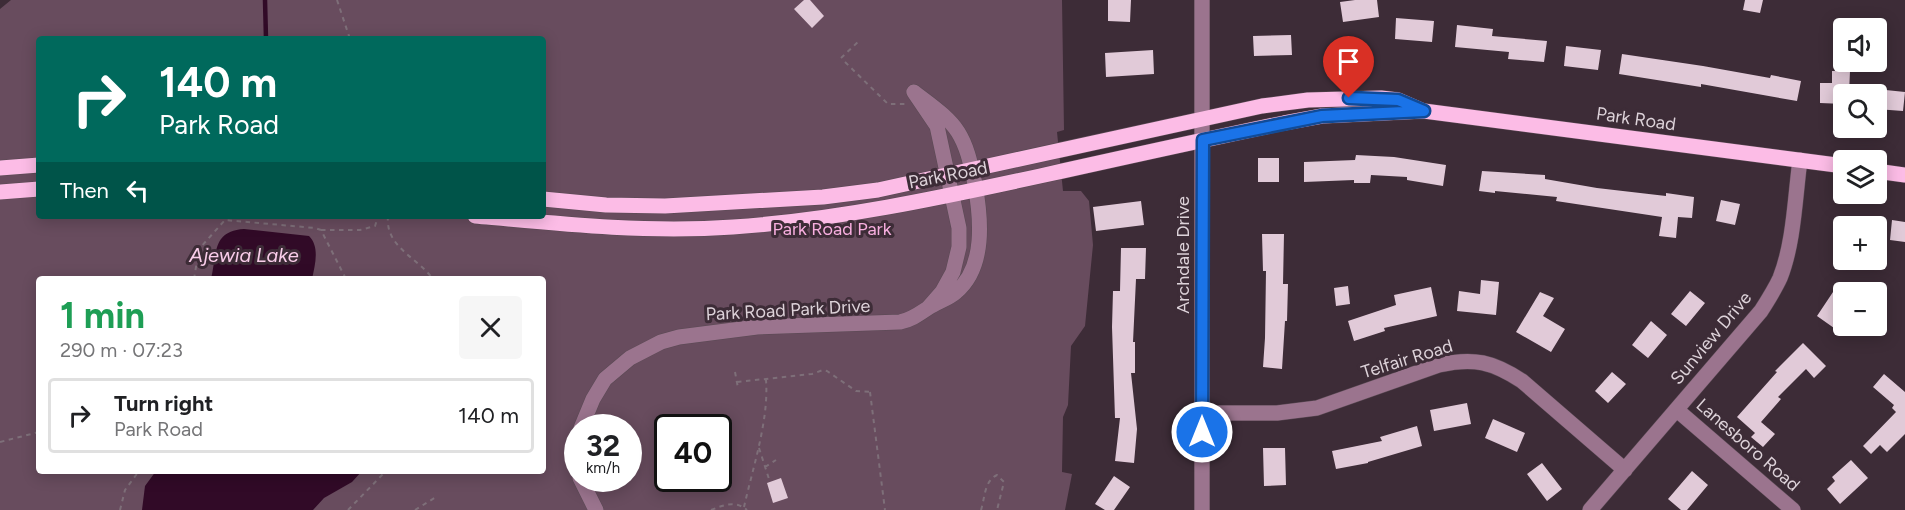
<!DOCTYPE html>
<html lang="en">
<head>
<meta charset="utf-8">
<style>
	:root { --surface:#fff; --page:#f6f6f6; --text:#202124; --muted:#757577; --line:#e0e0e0 }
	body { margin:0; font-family:Figtree,sans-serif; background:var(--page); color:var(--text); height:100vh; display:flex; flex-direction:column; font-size:22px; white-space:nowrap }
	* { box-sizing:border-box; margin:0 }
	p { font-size:20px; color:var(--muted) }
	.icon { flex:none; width:33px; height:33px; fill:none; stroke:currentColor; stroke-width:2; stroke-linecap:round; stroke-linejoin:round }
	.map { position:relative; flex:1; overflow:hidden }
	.drawer { position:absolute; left:36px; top:276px; width:510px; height:198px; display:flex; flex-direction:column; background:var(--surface); border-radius:6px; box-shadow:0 3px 15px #0003 }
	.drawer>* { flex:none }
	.banner { position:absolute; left:36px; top:36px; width:510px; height:183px; border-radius:6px; box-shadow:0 3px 15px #0003; background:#00695c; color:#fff; overflow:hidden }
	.controls { position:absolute; left:1833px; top:18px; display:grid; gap:12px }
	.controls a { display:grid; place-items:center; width:54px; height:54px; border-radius:6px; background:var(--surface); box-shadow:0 3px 15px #0003; font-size:30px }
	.speed { position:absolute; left:564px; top:414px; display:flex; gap:12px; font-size:30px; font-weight:700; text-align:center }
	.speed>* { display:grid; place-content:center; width:78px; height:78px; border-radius:50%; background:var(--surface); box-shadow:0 3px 15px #0003; line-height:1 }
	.speed small { font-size:15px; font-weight:400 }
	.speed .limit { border:3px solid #111; border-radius:9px; background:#fff; color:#111 }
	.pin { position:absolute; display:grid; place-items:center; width:51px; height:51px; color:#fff; margin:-62px -26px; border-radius:50% 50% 50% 0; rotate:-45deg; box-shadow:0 0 6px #0007 }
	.pin .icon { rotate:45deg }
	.me { position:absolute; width:66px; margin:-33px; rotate:0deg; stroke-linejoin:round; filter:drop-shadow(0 0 4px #0008) }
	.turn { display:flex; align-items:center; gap:21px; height:126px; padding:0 24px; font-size:27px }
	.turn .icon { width:78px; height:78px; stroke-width:2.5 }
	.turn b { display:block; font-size:42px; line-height:51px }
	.then { display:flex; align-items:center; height:57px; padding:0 24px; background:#0003; gap:12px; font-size:22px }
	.round { display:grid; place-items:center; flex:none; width:63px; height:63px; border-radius:6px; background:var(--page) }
	.head { display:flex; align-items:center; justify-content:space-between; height:102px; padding:0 24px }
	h1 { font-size:36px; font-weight:700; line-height:45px; color:#1e9e55 }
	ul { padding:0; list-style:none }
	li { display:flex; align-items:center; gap:18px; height:75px; margin:0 12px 9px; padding:0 12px; border:3px solid var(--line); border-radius:6px }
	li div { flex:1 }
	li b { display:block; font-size:22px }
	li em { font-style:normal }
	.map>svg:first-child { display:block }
</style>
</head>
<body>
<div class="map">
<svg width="1905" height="510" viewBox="0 0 1905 510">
	<rect width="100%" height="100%" fill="#3d2c37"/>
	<path fill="#684c5e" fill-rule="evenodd" d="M11,0H1062L1064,130L1057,132L1063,191H1081L1089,201L1093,245L1085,326L1071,346L1068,405L1063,417L1062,472L1072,474L1065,510H0V9ZM39,39H543V216H39ZM39,279H543V471H39ZM578,428H628V478H578ZM668,428H718V478H668Z"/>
	<path fill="#310a27" d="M244,229L309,236C320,247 315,265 312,279H211C217,254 212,231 244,229Z
		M156,471H362L352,482L324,498L313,510H142L145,486Z"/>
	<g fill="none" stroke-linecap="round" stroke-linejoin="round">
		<path stroke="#310a27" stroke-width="4.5" d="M265,0L266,39"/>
	</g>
	<path fill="#e1cad8" d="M804,0H810L824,16L812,28L794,9Z
		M1108,0H1131L1130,22L1108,21Z
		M1355,0H1377L1379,17L1343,22L1340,2Z
		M1745,0H1763L1760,13L1743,10Z
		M1396,18L1434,21L1432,42L1395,39Z
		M1457,25L1493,29L1492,36L1547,41L1544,62L1508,59L1509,52L1455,47Z
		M1291,35L1292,55L1254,56L1253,36Z
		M1566,46L1601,50L1598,70L1564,66Z
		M1153,50L1154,74L1106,77L1105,53Z
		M1622,54L1703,66L1770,78L1771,75L1801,81L1797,101L1701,84V87L1619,74Z
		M1832,71H1850L1849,94H1844V104L1820,103V83H1832Z
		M1876,89L1905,92L1903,111L1876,109Z
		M1356,155L1394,157L1446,165L1443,186L1407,180V177L1371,175L1370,183H1354V180L1304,182V162L1355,160Z
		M1258,158H1279V182H1258Z
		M1482,171L1545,175V179L1597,188L1666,196V193L1694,197L1692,218L1678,217L1676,238L1659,236L1662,217L1556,201L1557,197L1495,191V193L1479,191Z
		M1721,200L1740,204L1735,225L1716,221Z
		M1141,201L1144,225L1096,231L1093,207Z
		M1892,220L1905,222V242L1890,240Z
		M1262,234H1284L1283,284H1288L1287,321H1285L1282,369L1263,367L1265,338L1266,271H1263Z
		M1121,248H1146L1145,279H1136L1133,342H1135V373H1131L1137,429L1134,463L1115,461L1120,418H1115L1112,327L1113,291H1120Z
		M1481,280L1499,282L1496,315L1457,311L1459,291L1480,294Z
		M1348,286L1350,304L1336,306L1334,288Z
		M1431,287L1437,316L1384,328L1385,331L1354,341L1348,321L1396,305L1394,295Z
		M1690,291L1705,303L1686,326L1671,314Z
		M1540,292L1554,298L1543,316L1565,329L1551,352L1516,332Z
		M1833,292L1844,299V314L1834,328L1817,316Z
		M1651,321L1667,335L1648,358L1632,345Z
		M1803,343L1826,366L1814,378L1806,369L1778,397L1781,399L1761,422L1775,434L1763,447L1751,437L1755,433L1737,417L1777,372L1775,371Z
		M1612,372L1626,384L1608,403L1595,391Z
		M1884,374L1905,392V434L1887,452L1880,445L1871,454L1863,446L1896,412L1892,408L1894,405L1873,387Z
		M1467,403L1471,424L1434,431L1430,410Z
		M1493,419L1525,433L1517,452L1485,438Z
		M1417,426L1422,446L1368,462V463L1336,469L1332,451L1382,441L1380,437Z
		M1263,448H1285L1286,485L1264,486Z
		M1851,460L1868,478L1840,504L1827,489L1835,481L1832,477Z
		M1542,463L1562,489L1547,501L1527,474Z
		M1692,471L1708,485L1687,510H1681L1668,499Z
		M1114,476L1130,487L1114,510H1105L1095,504Z
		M781,478L788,498L773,503L767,483Z"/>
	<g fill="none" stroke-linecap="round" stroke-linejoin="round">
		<defs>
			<path id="minor" d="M1677,410L1793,510
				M1202,413H1277L1317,408L1439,365C1474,357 1493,362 1522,381L1625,470
				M581,428L593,399L605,379L630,358L661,342L679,337L757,327L900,322C911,320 919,314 928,308C937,302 948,299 956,292C986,267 981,218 975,184C971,166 968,148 958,132C948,116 929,104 914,92L937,126L959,228V247L953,272L942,292L928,308
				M580,478L596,510
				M1202,510V0
				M1590,510L1761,311C1768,300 1775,289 1780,278C1794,243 1795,197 1800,160"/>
			<path id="major" d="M0,168L39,165
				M1876,171L1905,175
				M0,192L39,189
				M543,199L606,205L665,206L823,197L878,190L1262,106L1308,100L1381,98L1398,100L1421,110
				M475,216C561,224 646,233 733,227C836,220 939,198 1040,176C1121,158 1202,140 1284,123L1322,116L1424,111L1844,166"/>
		</defs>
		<use href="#minor" stroke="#5a4a54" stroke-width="16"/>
		<use href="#major" stroke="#5a4a54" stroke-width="16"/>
		<path stroke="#7e6f79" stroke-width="2" stroke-dasharray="4.5 4.5" stroke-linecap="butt" d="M337,0L350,39
			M841,58L859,41
			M845,62L888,104H906
			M388,216C385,247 417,257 433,279
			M321,230H360L375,226L377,220
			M194,279L199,249L225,220L315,228L321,230L346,279
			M735,372L738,388
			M737,382L812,374L823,370L827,371L856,391L871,392
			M870,392L885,510
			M0,442L39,432
			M759,448L770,482
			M765,467L776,460
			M744,507C753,467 769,420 766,380
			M120,510L125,490L139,471
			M348,510L386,471
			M415,510L436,497
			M711,510C724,505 735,500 747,510
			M981,510C985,498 984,481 997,475L1004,482L997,510"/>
		<use href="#minor" stroke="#9b748e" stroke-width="15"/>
		<use href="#major" stroke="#fcbce6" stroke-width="15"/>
	</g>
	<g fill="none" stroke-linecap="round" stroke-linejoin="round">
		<defs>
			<path id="route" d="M1202,432L1203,140L1322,116L1424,111L1398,100L1349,98"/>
		</defs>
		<use href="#route" stroke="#114b97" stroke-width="15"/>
		<use href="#route" stroke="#1a73e8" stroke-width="10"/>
	</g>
	<g text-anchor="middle" stroke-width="6" stroke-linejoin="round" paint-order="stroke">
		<g font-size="18" fill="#ddd2d9" stroke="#3d2c37">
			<text transform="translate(1636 119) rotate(8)" y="6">Park Road</text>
			<text transform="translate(948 175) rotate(-11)" y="6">Park Road</text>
			<text transform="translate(1183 255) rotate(-90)" y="6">Archdale Drive</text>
			<text transform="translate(788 310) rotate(-3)" y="6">Park Road Park Drive</text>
			<text transform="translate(1711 338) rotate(-50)" y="6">Sunview Drive</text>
			<text transform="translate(1407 359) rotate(-17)" y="6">Telfair Road</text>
			<text transform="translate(1748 445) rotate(41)" y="6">Lanesboro Road</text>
		</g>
		<g font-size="18" fill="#f7aedf" stroke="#3d2c37">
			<text x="832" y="235">Park Road Park</text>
		</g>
		<g font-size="20" font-style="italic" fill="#facdea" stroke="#3d2c37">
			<text x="244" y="262">Ajewia Lake</text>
		</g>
	</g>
</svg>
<div class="controls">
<a><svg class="icon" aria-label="sound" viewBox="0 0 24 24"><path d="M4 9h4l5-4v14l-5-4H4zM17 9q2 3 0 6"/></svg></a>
<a><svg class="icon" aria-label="search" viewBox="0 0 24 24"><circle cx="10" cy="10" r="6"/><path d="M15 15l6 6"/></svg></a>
<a><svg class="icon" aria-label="layers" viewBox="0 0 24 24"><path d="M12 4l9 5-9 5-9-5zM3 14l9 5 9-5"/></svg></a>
<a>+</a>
<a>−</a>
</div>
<div class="speed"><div>32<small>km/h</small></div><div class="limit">40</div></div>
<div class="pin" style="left:1349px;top:98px;background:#d93025"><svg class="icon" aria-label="arrive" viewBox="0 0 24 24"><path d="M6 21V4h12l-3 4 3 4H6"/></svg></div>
<svg class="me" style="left:1202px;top:432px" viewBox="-20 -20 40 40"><circle r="17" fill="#1a73e8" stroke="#fff" stroke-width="3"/><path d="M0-11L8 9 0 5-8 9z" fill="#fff"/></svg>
<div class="banner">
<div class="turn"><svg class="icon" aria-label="right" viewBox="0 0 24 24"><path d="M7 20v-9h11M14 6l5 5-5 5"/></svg><div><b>140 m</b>Park Road</div></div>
<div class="then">Then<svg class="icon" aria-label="left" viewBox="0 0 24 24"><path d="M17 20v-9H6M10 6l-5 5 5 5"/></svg></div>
</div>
<section class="drawer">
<div class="head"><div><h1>1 min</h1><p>290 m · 07:23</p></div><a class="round"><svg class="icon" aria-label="close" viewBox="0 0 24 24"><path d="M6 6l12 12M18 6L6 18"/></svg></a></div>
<ul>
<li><svg class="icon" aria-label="right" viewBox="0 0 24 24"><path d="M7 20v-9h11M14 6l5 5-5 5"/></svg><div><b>Turn right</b><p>Park Road</p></div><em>140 m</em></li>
</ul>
</section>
</div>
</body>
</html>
